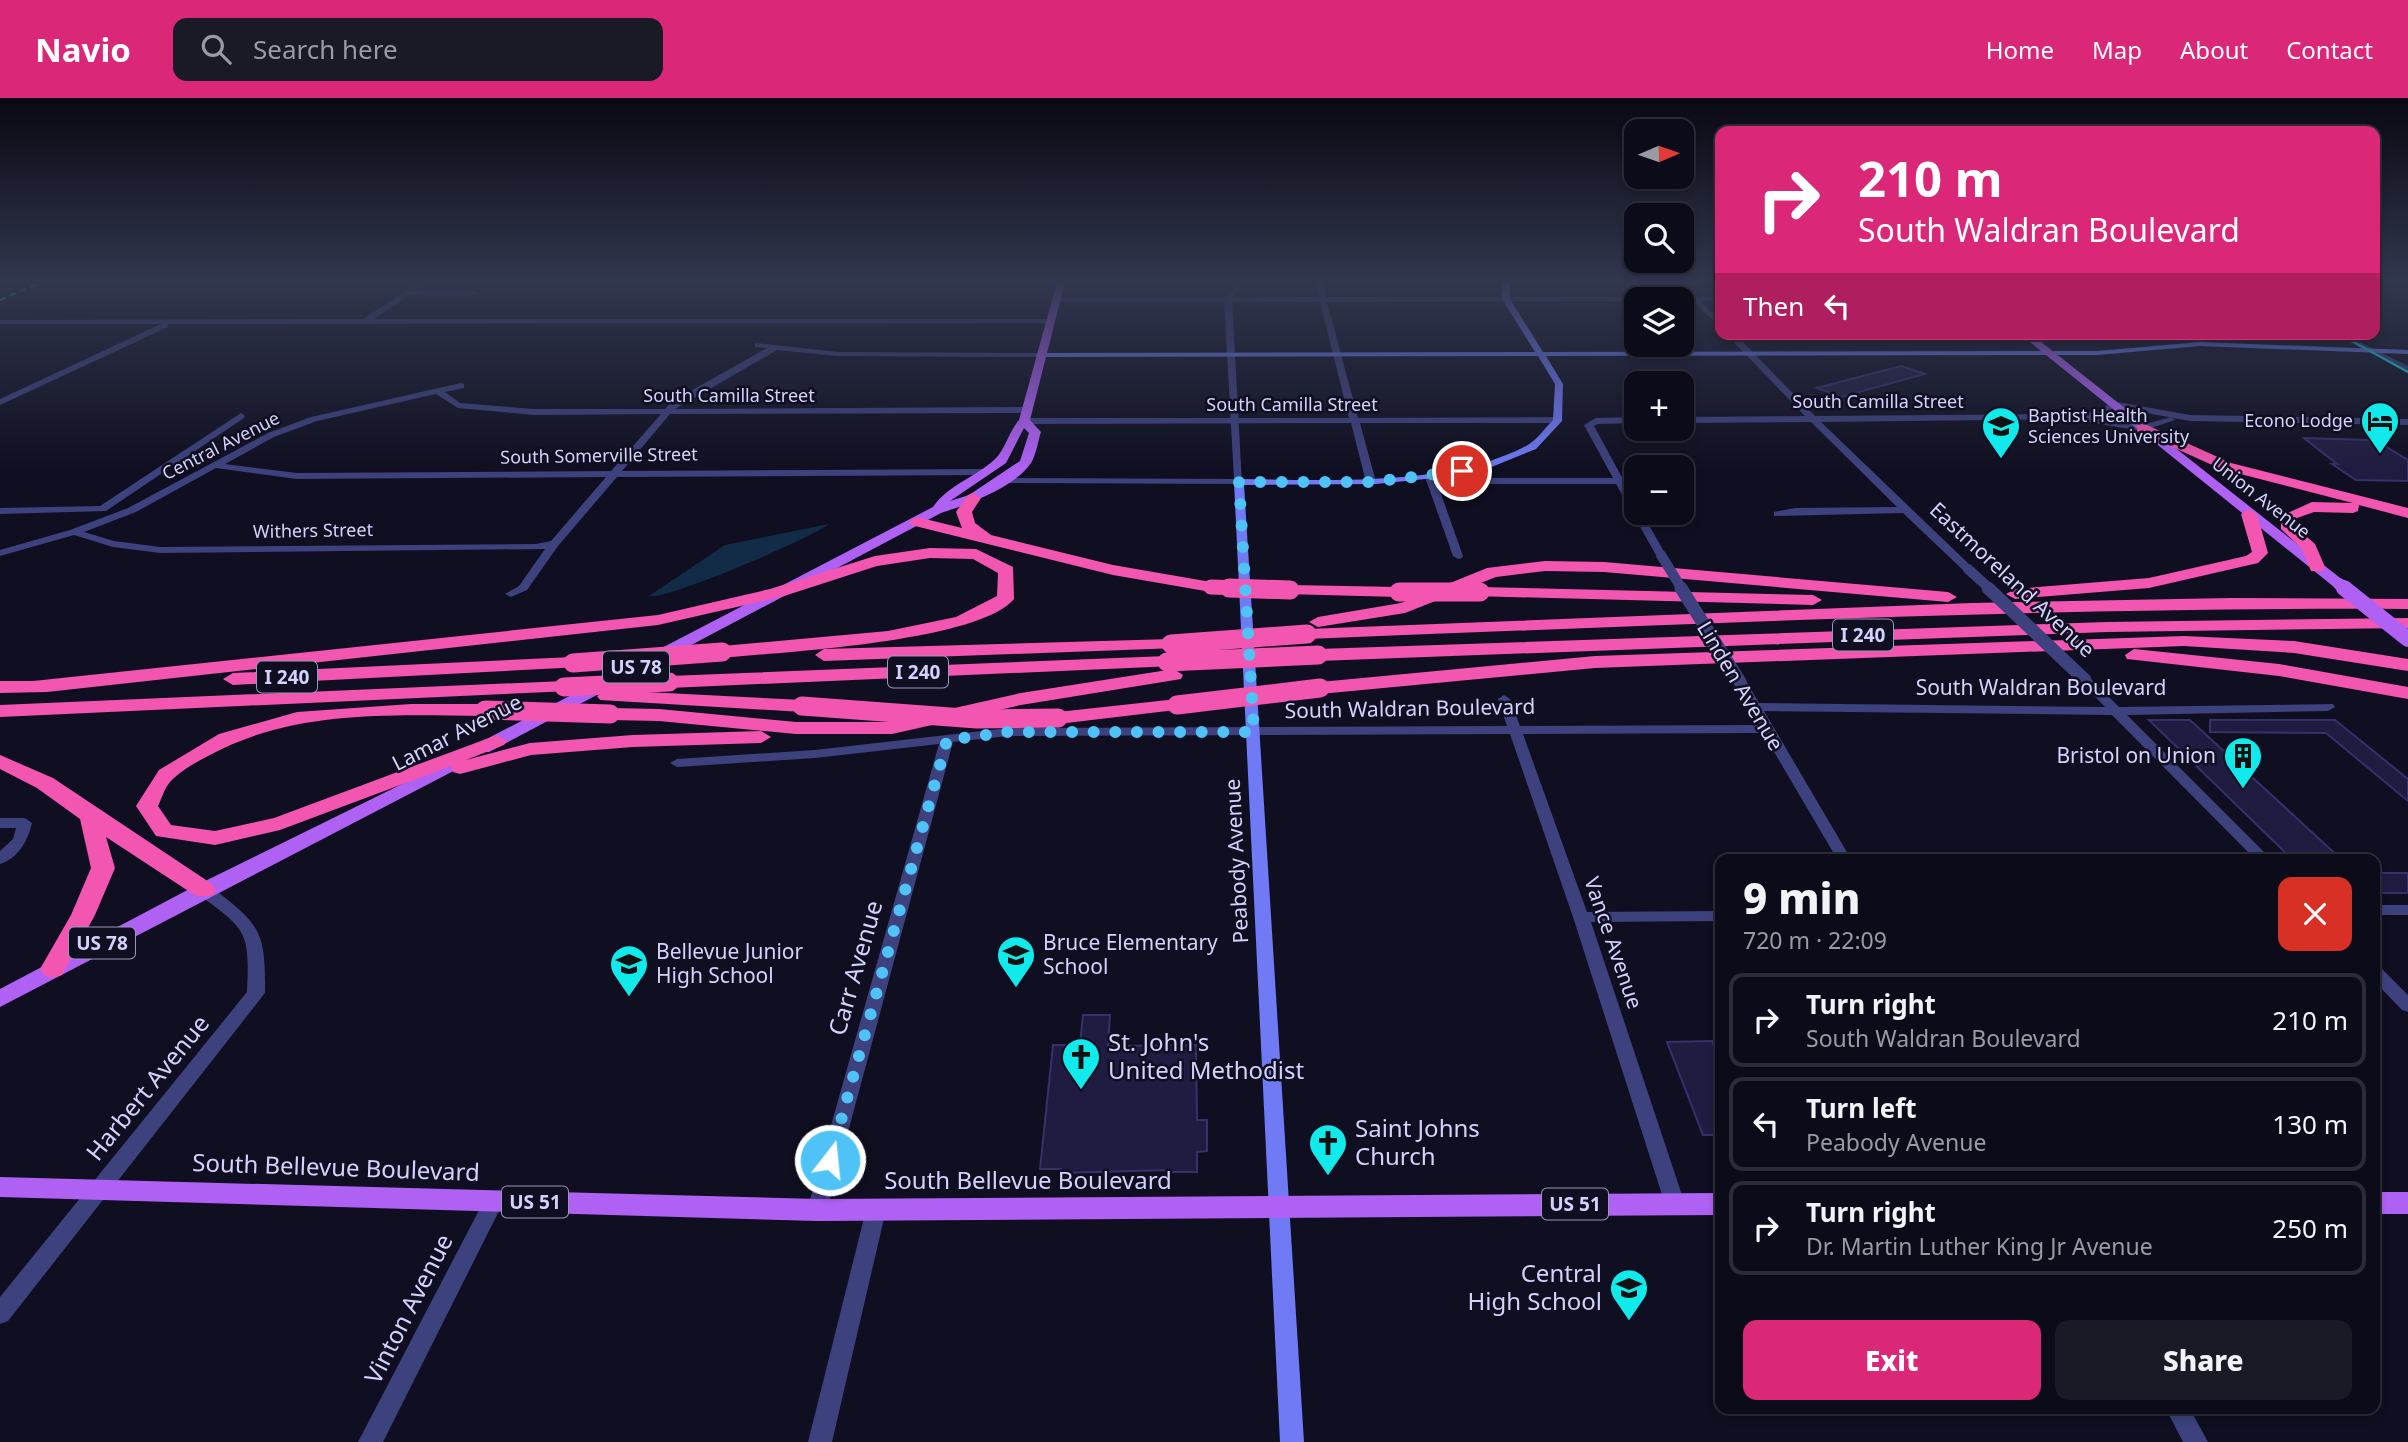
<!DOCTYPE html>
<html lang="en">
<head>
<meta charset="utf-8">
<style>
	:root { --surface:#0c0b19; --page:#1a1926; --text:#f1f3f6; --muted:#9a9ba2; --line:#2c2b38; --accent:#db2777 }
	body { margin:0; font-family:"Noto Sans",sans-serif; background:var(--page); color:var(--text); height:100vh; display:flex; flex-direction:column; font-size:26px; white-space:nowrap }
	* { box-sizing:border-box; margin:0 }
	p { font-size:23px; color:var(--muted) }
	.icon { flex:none; width:38px; height:38px; fill:none; stroke:currentColor; stroke-width:2; stroke-linecap:round; stroke-linejoin:round }
	.map { position:relative; flex:1; overflow:hidden }
	.sheet { position:absolute; left:1715px; top:756px; width:665px; height:560px; display:flex; flex-direction:column; background:var(--surface); border-radius:14px; box-shadow:0 4px 10px #0003,0 0 0 2px var(--line) }
	.sheet>* { flex:none }
	.hud { position:absolute; left:1715px; top:28px; width:665px; height:214px; border-radius:14px; box-shadow:0 4px 10px #0003,0 0 0 2px var(--line); background:#db2777; color:#fff; overflow:hidden }
	.needle { width:46px; rotate:88deg }
	.buttons { position:absolute; left:1624px; top:21px; display:grid; gap:14px }
	.buttons a { display:grid; place-items:center; width:70px; height:70px; border-radius:14px; background:var(--surface); box-shadow:0 4px 10px #0003,0 0 0 2px var(--line); font-size:35px }
	.pin { position:absolute; display:grid; place-items:center; width:60px; height:60px; color:#fff; margin:-30px; border:4px solid #fff; border-radius:50%; box-shadow:0 2px 7px #0007 }
	.me { position:absolute; width:77px; margin:-38px; rotate:16deg; stroke-linejoin:round; filter:drop-shadow(0 0 5px #0008) }
	.turn { display:flex; align-items:center; gap:24px; height:147px; padding:0 28px; font-size:32px }
	.turn .icon { width:91px; height:91px; stroke-width:2.5 }
	.turn b { display:block; font-size:49px; line-height:60px }
	.then { display:flex; align-items:center; height:66px; padding:0 28px; background:#0003; gap:14px; font-size:26px }
	.round { display:grid; place-items:center; flex:none; width:74px; height:74px; border-radius:14px; background:var(--page) }
	.summary { display:flex; align-items:center; justify-content:space-between; height:119px; padding:0 28px }
	h1 { font-size:42px; font-weight:800; line-height:52px }
	.primary-button { display:flex; gap:14px; margin-top:auto; padding:14px 28px }
	.primary-button a { flex:1; height:80px; border-radius:14px; background:var(--accent); color:#fff; font-size:28px; font-weight:800; line-height:80px; text-align:center }
	.primary-button a+a { background:var(--page); color:var(--text) }
	ul { padding:0; list-style:none }
	li { display:flex; align-items:center; gap:21px; height:94px; margin:0 14px 10px; padding:0 14px; border:4px solid var(--line); border-radius:14px }
	li div { flex:1 }
	li b { display:block; font-size:26px }
	li em { font-style:normal }
	header { display:flex; align-items:center; gap:42px; box-sizing:border-box; height:98px; padding:0 35px; background:var(--accent); color:#fff }
	header strong { font-size:33px }
	nav { display:flex; gap:38px; margin-inline-start:auto; font-size:24px }
	.search { width:490px; height:63px; background:var(--page); display:flex; align-items:center; gap:18px; box-sizing:border-box; padding:0 24px; border-radius:14px; color:var(--muted); font-size:26px }
	.map>svg:first-child { display:block }
</style>
</head>
<body>
<header>
<strong>Navio</strong>
<div class="search"><svg class="icon" aria-label="search" viewBox="0 0 24 24"><circle cx="10" cy="10" r="6"/><path d="M15 15l6 6"/></svg>Search here</div>
<nav><a>Home</a><a>Map</a><a>About</a><a>Contact</a></nav>
</header>
<div class="map">
<svg width="2408" height="1344" viewBox="0 0 2408 1344">
	<rect width="100%" height="100%" fill="#100f21"/>
	<path fill="#122c47" d="M829,426C811,440 667,502 649,498L725,447Z"/>
	<path fill="#201c41" stroke="#36306b" stroke-width="2" d="M1901,268L1925,276L1841,299L1817,290Z
		M2304,340L2369,342L2383,347L2408,362V383L2356,382L2332,366H2337Z
		M2149,622H2190L2341,761H2292Z
		M2210,622H2335L2408,681V703L2326,635L2210,634Z
		M2375,775H2408V795H2375Z
		M1083,917H1110L1108,948L1196,947L1197,1022H1207V1053L1197,1054V1074H1168V1072L1061,1075V1071H1040L1053,947H1080Z
		M1712,943L1717,955H1720V1037H1703L1667,944Z"/>
	<g fill="none" stroke-linecap="round" stroke-linejoin="round">
		<path fill="#3d417d" fill-rule="evenodd" d="M420,184H428L416,193H475L479,195L475,197H410L374,221H1048L1052,223L1048,225L168,226V229L0,307V301L161,226H0V222L363,221Z
			M1315,184H1322L1326,199H1636L1640,201L1636,203L1327,204L1358,320L1559,319L1563,322L1559,325H1360L1376,384L1371,387L1366,384L1351,325L1024,326L1019,323L1024,320H1349L1320,204H1056L1052,202L1056,200L1318,199Z
			M1675,184H1682L1697,199H1720V203H1701L1720,223V229L1693,203H1687L1689,199Z
			M1726,236H1735L1815,318L2075,316L2099,314L2112,303L2190,317L2408,321V327L2190,323L2114,309L2105,318L2095,319L2142,327L2171,319L2175,322L2142,333L2088,324L2084,321L1821,324L1972,469L1974,471L1968,474L1964,473L1903,415L1774,418V414L1795,410L1897,409L1811,324L1682,325V319L1805,318Z
			M2181,236H2191L2204,246L2197,248Z
			M755,245L838,254L1039,255L1043,257L1039,259L838,258L777,252L675,311L1026,309L1030,312L1026,315L670,316L622,373L986,371L991,374L986,377L617,379L558,448L527,492L511,499L505,496L519,488L545,451L160,455L113,449L74,437L0,458V452L70,432L128,410L268,335L311,319L461,285L464,286V290L445,294L460,305L534,311H665L671,304L767,250L755,249ZM436,296L458,310L534,317L661,316L611,373L297,375L225,366L274,339L317,323ZM216,370L297,381L606,379L551,443L536,446L160,449L114,443L84,434L136,414Z
			M241,315L245,318L244,320L106,413L0,416V410L100,408Z
			M1636,319V325L1598,326L1594,328L1636,405V415H1642L1666,457L1665,459H1657L1656,457L1616,386H1488L1457,373L1462,370L1489,380H1613L1584,327L1596,320Z
			M1427,377L1435,379L1463,458L1462,460L1458,461L1453,458L1425,379Z
			M2085,578L2089,579L2119,609L2333,606L2335,609L2328,613L2127,617L2271,761H2255L2112,617L1764,613L1851,761H1837L1763,635L1523,636L1587,814L1720,813V823L1591,824L1685,1106L1682,1112L1675,1115L1668,1112L1665,1106L1573,819L1510,636L1008,638L953,644L827,1112L824,1118L817,1121L810,1118L807,1112L939,646L815,660L677,669L670,665L677,661L815,652L1008,630L1507,628L1498,601L1504,597L1510,601L1520,628L1759,627L1734,584L1740,580L1745,581L1759,605L2105,609L2079,582Z
			M0,720H25L32,725C28,742 19,760 0,766V753L13,741L16,730H0Z
			M204,787L210,788C259,826 266,831 265,895L8,1223L0,1226V1199L247,894C250,832 246,832 198,796L196,792L198,788Z
			M2375,807H2408V817H2375Z
			M2375,868L2381,870L2408,897V914L2402,912L2375,884Z
			M494,1094L501,1097L504,1103L383,1344H358L487,1097Z
			M876,1103L883,1106L886,1112L832,1344H808L866,1112L869,1106Z
			M2166,1311H2190L2208,1344H2183Z"/>
		<path fill="#3d417d" fill-rule="evenodd" d="M1237,184H1244L1232,201L1242,386L999,385L997,383L1002,380L1234,381L1224,201Z
			M2333,236H2344L2408,268V273Z"/>
		<path fill="#707af5" fill-rule="evenodd" d="M1502,184H1510V201L1543,254L2097,253L2200,244L2408,252V256L2200,248L2097,257L1546,258L1563,286L1562,323L1536,351L1489,370L1435,380L1376,386L1244,387L1304,1344H1280L1234,384L1239,381C1326,382 1448,389 1526,348C1536,343 1545,330 1553,322L1555,286L1538,258L1039,259L1035,257L1039,255L1535,254L1502,201Z"/>
		<path fill="#af61f4" fill-rule="evenodd" d="M1057,184H1065L1030,322L1041,334C1038,343 1036,357 1031,365C1014,390 968,406 941,415L489,654H477L474,650L477,646L933,409C949,386 975,380 995,361C1005,352 1009,333 1019,322ZM1024,330L1029,335L1020,363L969,397L950,403L1006,365Z
			M2020,236H2031L2344,483V489H2334Z
			M459,658L468,663L465,667L0,909V891L197,787Z
			M0,1079L817,1101L1720,1095V1117L817,1123L0,1099Z
			M2375,1094H2408V1116H2375Z"/>
		<path fill="#f356b1" fill-rule="evenodd" d="M2137,327H2147L2231,365L2408,410V420L2359,407L2358,413L2353,415L2314,414L2297,420V430L2315,446L2325,469L2323,473H2311L2302,451L2281,431V418L2312,404L2353,405L2221,371L2137,333Z
			M973,395L981,400L972,414L975,425L991,437L1113,467L1211,484L1220,489L1211,494L1113,477L911,427L909,424L917,419L962,430L956,414L968,397Z
			M2249,411L2257,416L2268,455L2258,465L2149,490L2015,501L2006,496L2015,491L2149,480L2246,458L2252,454L2241,416Z
			M930,450L976,451L1013,469L1014,501C978,544 781,554 722,560L713,554L722,548L888,533L956,519L997,498L998,475L973,461L930,460L877,468L781,499L658,527L47,594L0,595V583H33L658,517L770,491L875,458Z
			M1545,463L1604,464L1948,494L1957,499L1948,504L1604,474L1545,473L1496,479L1405,515L1318,529L1309,524L1318,519L1401,505L1487,470Z
			M1290,487L1399,489L1408,494L1399,499L1284,496L1281,492L1284,488Z
			M1480,489L1813,497L1822,502L1813,507L1474,498L1471,494Z
			M2231,500L2408,501V511C2041,509 1674,527 1307,541L1298,536L1307,531L1972,505Z
			M2408,520V530L2107,534L1318,563L1309,557L1318,551L2107,524Z
			M2184,538L2294,543L2408,561V573L2294,555L2184,548L1595,570L1320,596L1310,590L1320,584L1595,558Z
			M1171,541L1177,542L1180,546L1177,550L824,563L815,557L824,551Z
			M2134,551L2279,566L2408,589V601L2279,578L2127,561L2125,557Z
			M1167,558L1174,560L1176,564L1174,568L669,590L659,584L669,578Z
			M573,559L582,565L580,569L233,587L223,581L233,575Z
			M1174,571L1183,577L1181,581L1021,607L892,636H796L659,623L610,622L600,616L610,610L659,611L796,624H892L1021,595Z
			M564,583L571,585L574,589L571,593L0,619V607Z
			M607,592L802,602L812,608L802,614L600,602L597,598Z
			M1177,601L1184,603L1187,607L1184,611L1058,626L1048,620L1058,614Z
			M411,606H485L495,612L485,618C392,617 295,611 210,657C197,664 181,672 170,684C164,691 162,700 158,708L171,727L215,733L274,720L497,637L507,643L504,647L466,662L530,645L633,637L761,633L771,639L761,645L633,649L531,657L460,676L453,674L451,668L280,732L215,747L156,738L136,708L159,672L219,636L297,614Z
			M0,657L53,680L212,786L216,792L212,798H196L106,739L115,770L95,817L62,877L53,880L44,877L40,871L71,817L91,770L80,721L37,690L0,671Z"/>
		<path stroke="#10eaea" stroke-width="2" d="M2339,236L2408,274"/>
		<path stroke="#10eaea" stroke-width="2.5" stroke-dasharray="6 5" stroke-linecap="butt" d="M0,202L41,184"/>
		<path stroke="#3d417d" stroke-width="10" d="M1661,457L1682,491
			M1968,471L1990,491"/>
		<path stroke="#3d417d" stroke-width="13" d="M1681,490L1740,584
			M1988,490L2085,582"/>
		<path stroke="#af61f4" stroke-width="12" d="M2339,486L2346,491"/>
		<path stroke="#af61f4" stroke-width="16" d="M2344,490L2408,541"/>
		<path stroke="#f356b1" stroke-width="15" d="M1211,489L1275,491"/>
		<path stroke="#f356b1" stroke-width="19" d="M1229,490L1290,492
			M1399,494H1480
			M1171,546L1307,536
			M1167,564L1318,557
			M573,565L722,554
			M564,589L669,584
			M1177,607L1320,590
			M802,608L977,621L1058,620
			M485,612L610,616"/>
	</g>
	<linearGradient id="sky" x2="0" y2="1"><stop stop-color="#090812"/><stop offset="0.49" stop-color="#31374e"/><stop offset="1" stop-color="#31374e" stop-opacity="0"/></linearGradient>
	<rect width="2408" height="372" fill="url(#sky)"/>
	<g fill="none" stroke-linecap="round" stroke-linejoin="round">
		<path stroke="#4fc3f7" stroke-width="12" stroke-dasharray="0 21.6" d="M830,1062L947,642L1008,634H1254L1239,384H1371L1462,373"/>
	</g>
	<defs>
		<symbol id="hotel-pin" viewBox="-11 -11 22 30"><path d="M0 17L-7.5 6A9.5 9.5 0 1 1 7.5 6Z" fill="#10eaea" stroke="#100f21"/><path d="M-6-4.5h1.5V1H6V5H4.5V3h-9V5H-6ZM-4 0a1.8 1.8 0 1 1 3.6 0ZM.5 0V-2.5h3Q6-2.5 6 0Z" fill="#111"/></symbol>
		<symbol id="university-pin" viewBox="-11 -11 22 30"><path d="M0 17L-7.5 6A9.5 9.5 0 1 1 7.5 6Z" fill="#10eaea" stroke="#100f21"/><path d="M0-5L7-2L0 1L-7-2ZM-4 1L0 2.5L4 1V4Q0 6-4 4Z" fill="#111"/></symbol>
		<symbol id="building-pin" viewBox="-11 -11 22 30"><path d="M0 17L-7.5 6A9.5 9.5 0 1 1 7.5 6Z" fill="#10eaea" stroke="#100f21"/><path d="M-4-6H4V6H1V3H-1V6H-4ZM-2.5-4.3h1.7v1.8h-1.7ZM.8-4.3h1.7v1.8H.8ZM-2.5-1h1.7V.8h-1.7ZM.8-1h1.7V.8H.8Z" fill="#111"/></symbol>
		<symbol id="school-pin" viewBox="-11 -11 22 30"><path d="M0 17L-7.5 6A9.5 9.5 0 1 1 7.5 6Z" fill="#10eaea" stroke="#100f21"/><path d="M0-5L7-2L0 1L-7-2ZM-4 1L0 2.5L4 1V4Q0 6-4 4Z" fill="#111"/></symbol>
		<symbol id="church-pin" viewBox="-11 -11 22 30"><path d="M0 17L-7.5 6A9.5 9.5 0 1 1 7.5 6Z" fill="#10eaea" stroke="#100f21"/><path d="M-1.2-6h2.4v3.5h3.3v2.4h-3.3V6h-2.4V-.1h-3.3v-2.4h3.3Z" fill="#111"/></symbol>
	</defs>
	<g fill-rule="evenodd">
		<use href="#hotel-pin" x="2358" y="301" width="44" height="60"/>
		<use href="#university-pin" x="1979" y="306" width="44" height="60"/>
		<use href="#building-pin" x="2221" y="636" width="44" height="60"/>
		<use href="#school-pin" x="994" y="835" width="44" height="60"/>
		<use href="#school-pin" x="607" y="844" width="44" height="60"/>
		<use href="#church-pin" x="1059" y="937" width="44" height="60"/>
		<use href="#church-pin" x="1306" y="1023" width="44" height="60"/>
		<use href="#school-pin" x="1607" y="1168" width="44" height="60"/>
	</g>
	<g text-anchor="middle" stroke-width="5" stroke-linejoin="round" paint-order="stroke">
		<g font-size="18" fill="#d3d2fc" stroke="#100f21">
			<text x="729" y="304">South Camilla Street</text>
			<text x="1878" y="310">South Camilla Street</text>
			<text x="1292" y="313">South Camilla Street</text>
			<text transform="translate(221 348) rotate(-27)" y="6">Central Avenue</text>
			<text transform="translate(599 358) rotate(-1)" y="6">South Somerville Street</text>
			<text transform="translate(2261 400) rotate(38)" y="6">Union Avenue</text>
			<text transform="translate(313 433) rotate(-1)" y="6">Withers Street</text>
		</g>
		<g font-size="18" fill="#d3d2fc" stroke="#100f21" text-anchor="start">
			<text x="2028" y="324">Baptist Health<tspan x="2028" dy="21">Sciences University</tspan></text>
			<text x="2353" y="329" text-anchor="end">Econo Lodge</text>
		</g>
		<g fill="#100f21" stroke="#9898ba" stroke-width="2">
			<rect x="1833" y="521.5" width="60" height="31" rx="5"/>
			<rect x="603" y="553.5" width="66" height="31" rx="5"/>
			<rect x="888" y="558.5" width="60" height="31" rx="5"/>
			<rect x="257" y="563.5" width="60" height="31" rx="5"/>
			<rect x="69" y="829.5" width="66" height="31" rx="5"/>
			<rect x="502" y="1088.5" width="66" height="31" rx="5"/>
			<rect x="1542" y="1090.5" width="66" height="31" rx="5"/>
		</g>
		<g font-size="19" font-weight="bold" fill="#d3d2fc">
			<text x="1863" y="544">I 240</text>
			<text x="636" y="576">US 78</text>
			<text x="918" y="581">I 240</text>
			<text x="287" y="586">I 240</text>
			<text x="102" y="852">US 78</text>
			<text x="535" y="1111">US 51</text>
			<text x="1575" y="1113">US 51</text>
		</g>
		<g font-size="21" fill="#d3d2fc" stroke="#100f21">
			<text transform="translate(2012 482) rotate(43)" y="7">Eastmoreland Avenue</text>
			<text transform="translate(1740 588) rotate(59)" y="7">Linden Avenue</text>
			<text x="2041" y="597">South Waldran Boulevard</text>
			<text transform="translate(1410 611) rotate(-1)" y="7">South Waldran Boulevard</text>
			<text transform="translate(457 635) rotate(-27)" y="7">Lamar Avenue</text>
			<text transform="translate(1237 763) rotate(-93)" y="7">Peabody Avenue</text>
			<text transform="translate(1613 845) rotate(71)" y="7">Vance Avenue</text>
		</g>
		<g font-size="21" fill="#d3d2fc" stroke="#100f21" text-anchor="start">
			<text x="2216" y="665" text-anchor="end">Bristol on Union</text>
			<text x="1043" y="852">Bruce Elementary<tspan x="1043" dy="24">School</tspan></text>
			<text x="656" y="861">Bellevue Junior<tspan x="656" dy="24">High School</tspan></text>
		</g>
		<g font-size="24" fill="#d3d2fc" stroke="#100f21">
			<text transform="translate(856 870) rotate(-74)" y="8">Carr Avenue</text>
			<text transform="translate(148 990) rotate(-51)" y="8">Harbert Avenue</text>
			<text transform="translate(336 1070) rotate(2)" y="8">South Bellevue Boulevard</text>
			<text x="1028" y="1091">South Bellevue Boulevard</text>
			<text transform="translate(409 1211) rotate(-63)" y="8">Vinton Avenue</text>
		</g>
		<g font-size="24" fill="#d3d2fc" stroke="#100f21" text-anchor="start">
			<text x="1108" y="953">St. John's<tspan x="1108" dy="28">United Methodist</tspan></text>
			<text x="1355" y="1039">Saint Johns<tspan x="1355" dy="28">Church</tspan></text>
			<text x="1602" y="1184" text-anchor="end">Central<tspan x="1602" dy="28">High School</tspan></text>
		</g>
	</g>
</svg>
<div class="buttons">
<a><svg class="needle" viewBox="-14 -14 28 28"><path d="M0-13l5 13h-10z" fill="#e53935"/><path d="M0 13l5-13h-10z" fill="#9a9ba2"/></svg></a>
<a><svg class="icon" aria-label="search" viewBox="0 0 24 24"><circle cx="10" cy="10" r="6"/><path d="M15 15l6 6"/></svg></a>
<a><svg class="icon" aria-label="layers" viewBox="0 0 24 24"><path d="M12 4l9 5-9 5-9-5zM3 14l9 5 9-5"/></svg></a>
<a>+</a>
<a>−</a>
</div>
<div class="pin" style="left:1462px;top:373px;background:#d93025"><svg class="icon" aria-label="arrive" viewBox="0 0 24 24"><path d="M6 21V4h12l-3 4 3 4H6"/></svg></div>
<svg class="me" style="left:830px;top:1062px" viewBox="-20 -20 40 40"><circle r="17" fill="#4fc3f7" stroke="#fff" stroke-width="3"/><path d="M0-11L8 9 0 5-8 9z" fill="#fff"/></svg>
<div class="hud">
<div class="turn"><svg class="icon" aria-label="right" viewBox="0 0 24 24"><path d="M7 20v-9h11M14 6l5 5-5 5"/></svg><div><b>210 m</b>South Waldran Boulevard</div></div>
<div class="then">Then<svg class="icon" aria-label="left" viewBox="0 0 24 24"><path d="M17 20v-9H6M10 6l-5 5 5 5"/></svg></div>
</div>
<section class="sheet">
<div class="summary"><div><h1>9 min</h1><p>720 m · 22:09</p></div><a class="round" style="background:#d93025;color:#fff"><svg class="icon" aria-label="close" viewBox="0 0 24 24"><path d="M6 6l12 12M18 6L6 18"/></svg></a></div>
<ul>
<li><svg class="icon" aria-label="right" viewBox="0 0 24 24"><path d="M7 20v-9h11M14 6l5 5-5 5"/></svg><div><b>Turn right</b><p>South Waldran Boulevard</p></div><em>210 m</em></li>
<li><svg class="icon" aria-label="left" viewBox="0 0 24 24"><path d="M17 20v-9H6M10 6l-5 5 5 5"/></svg><div><b>Turn left</b><p>Peabody Avenue</p></div><em>130 m</em></li>
<li><svg class="icon" aria-label="right" viewBox="0 0 24 24"><path d="M7 20v-9h11M14 6l5 5-5 5"/></svg><div><b>Turn right</b><p>Dr. Martin Luther King Jr Avenue</p></div><em>250 m</em></li>
</ul>
<div class="primary-button"><a>Exit</a><a>Share</a></div>
</section>
</div>
</body>
</html>
